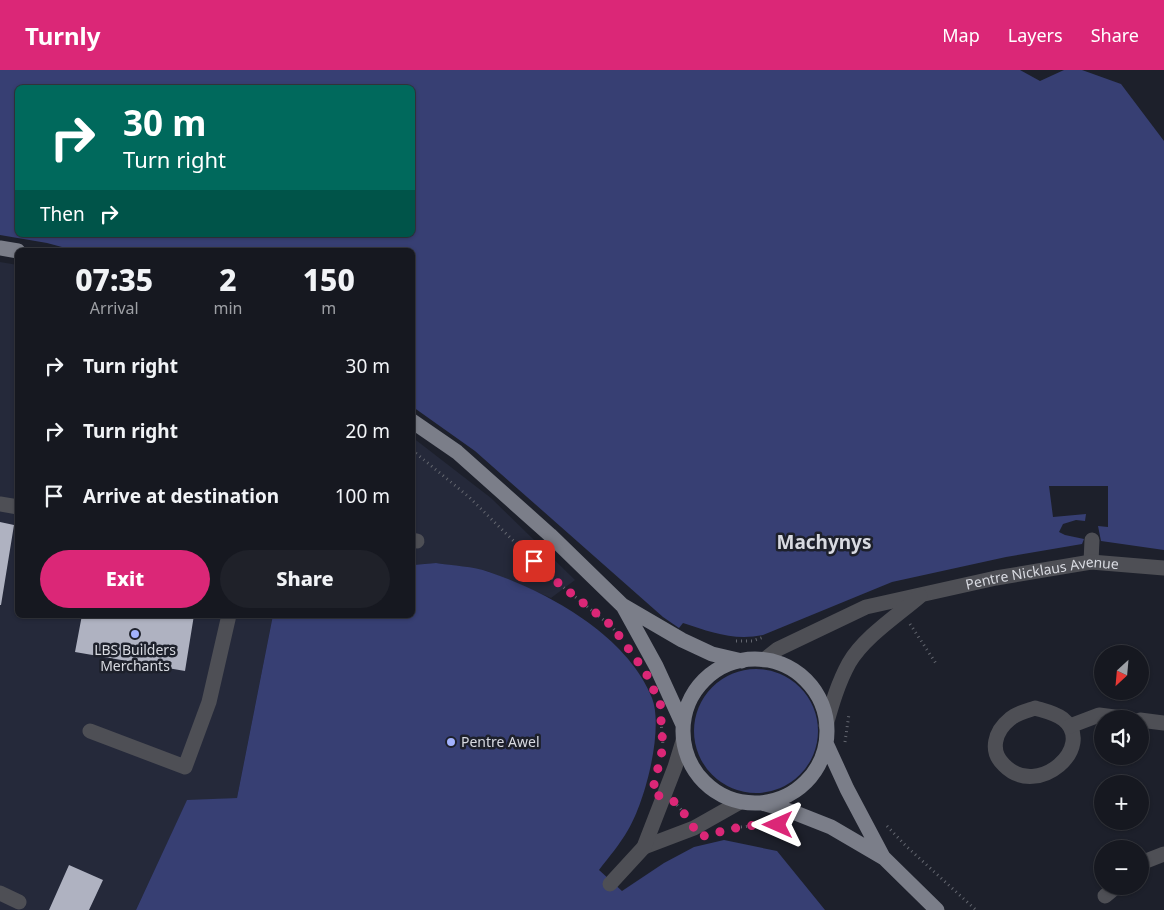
<!DOCTYPE html>
<html lang="en">
<head>
<meta charset="utf-8">
<style>
	:root { --surface:#161820; --page:#1f2129; --text:#f1f3f6; --muted:#9ea0a5; --line:#35373e; --accent:#db2777 }
	body { margin:0; font-family:"Noto Sans",sans-serif; background:var(--page); color:var(--text); height:100vh; display:flex; flex-direction:column; font-size:19px; white-space:nowrap }
	* { box-sizing:border-box; margin:0 }
	p { font-size:16px; color:var(--muted) }
	.icon { flex:none; width:28px; height:28px; fill:none; stroke:currentColor; stroke-width:2; stroke-linecap:round; stroke-linejoin:round }
	.map { position:relative; flex:1; overflow:hidden }
	.drawer { position:absolute; left:15px; top:178px; width:400px; height:370px; display:flex; flex-direction:column; background:var(--surface); border-radius:8px; box-shadow:0 1px 4px #0004,0 0 0 1px var(--line) }
	.drawer>* { flex:none }
	.guide { position:absolute; left:15px; top:15px; width:400px; height:152px; border-radius:8px; box-shadow:0 1px 4px #0004,0 0 0 1px var(--line); background:#00695c; color:#fff; overflow:hidden }
	.needle { width:32px; rotate:206deg }
	.tools { position:absolute; left:1094px; top:575px; display:grid; gap:10px }
	.tools a { display:grid; place-items:center; width:55px; height:55px; border-radius:50%; background:var(--surface); box-shadow:0 1px 4px #0004,0 0 0 1px var(--line); font-size:25px }
	.pin { position:absolute; display:grid; place-items:center; width:42px; height:42px; color:#fff; margin:-21px; border-radius:10px; box-shadow:0 2px 8px #0006 }
	.me { position:absolute; width:55px; margin:-28px; rotate:270deg; stroke-linejoin:round; filter:drop-shadow(0 0 4px #0008) }
	.turn { display:flex; align-items:center; gap:18px; height:105px; padding:0 25px; font-size:22px }
	.turn .icon { width:65px; height:65px; stroke-width:2.5 }
	.turn b { display:block; font-size:35px; line-height:42px }
	.then { display:flex; align-items:center; height:48px; padding:0 25px; background:#0003; gap:10px; font-size:19px }
	.eta { display:flex; justify-content:space-evenly; align-items:center; height:85px; text-align:center }
	.eta b { font-size:30px; font-weight:800; line-height:35px }
	.cta { display:flex; gap:10px; margin-top:auto; padding:10px 25px }
	.cta a { flex:1; height:58px; border-radius:30px; background:var(--accent); color:#fff; font-size:20px; font-weight:800; line-height:58px; text-align:center }
	.cta a+a { background:var(--page); color:var(--text) }
	ul { padding:0; list-style:none }
	li { display:flex; align-items:center; gap:15px; height:65px; padding:0 25px }
	li div { flex:1 }
	li b { display:block; font-size:19px }
	li em { font-style:normal }
	header { display:flex; align-items:center; gap:30px; box-sizing:border-box; height:70px; padding:0 25px; background:var(--accent); color:#fff }
	header strong { font-size:24px }
	nav { display:flex; gap:28px; margin-inline-start:auto; font-size:18px }
	.map>svg:first-child { display:block }
</style>
</head>
<body>
<header>
<strong>Turnly</strong>
<nav><a>Map</a><a>Layers</a><a>Share</a></nav>
</header>
<div class="map">
<svg width="1164" height="840" viewBox="0 0 1164 840">
	<rect width="100%" height="100%" fill="#1d202b"/>
	<path fill="#25293a" d="M0,192L18,195V545H273L237,728L187,731L136,840H0Z
		M412,367L491,428L575,510L551,528L487,501L436,493L413,495Z"/>
	<path fill="#373f73" fill-rule="evenodd" d="M0,0H1020L1040,11L1064,0H1082L1121,14L1164,71V480L1101,471L1098,456L1108,457V416H1049L1053,447L1086,444L1085,451L1076,450L1063,454L1059,462L1065,465L1084,469L1082,474L1006,487L892,512L763,565C734,571 710,562 683,553L679,558L663,547L475,381L413,337L412,180H73L47,173L0,165ZM18,18H412V165H18Z
		M436,493C453,496 473,496 489,502C548,522 628,566 652,628C664,659 645,732 628,760C620,774 609,787 599,800L622,821L664,793L694,777L724,770L777,781L825,840H136L187,730L237,728L273,545H412L413,495Z
		M694 661a62 62 0 1 1 124 0a62 62 0 1 1-124 0Z"/>
	<path fill="#afb2c1" d="M0,452L14,455L1,535H0Z
		M82,545H194L185,601L75,582Z
		M69,795L103,810L89,840H49Z"/>
	<g fill="none" stroke-linecap="round" stroke-linejoin="round">
		<path stroke="#63666f" stroke-width="3" stroke-dasharray="1 4" stroke-linecap="butt" d="M412,380L469,427L547,504L611,556L617,563
			M910,554L937,595
			M736,571H752L764,567
			M661,652L663,675
			M845,672L849,644
			M677,735L686,745
			M887,756L906,776L976,840
			M731,758L770,754"/>
		<g stroke="#4e4f55" stroke-width="15">
			<path d="M0,434L18,437"/>
			<path d="M412,470L417,471"/>
			<path d="M1091,492L1092,470"/>
			<path id="s1" d="M764,590L778,579L866,537L996,508L1091,492L1164,498"/>
			<path d="M1035,638C1045,641 1055,643 1063,649C1097,676 1038,730 1004,695C989,681 995,661 1010,649C1017,643 1026,641 1035,638Z"/>
			<path d="M1140,650L1164,653"/>
			<path d="M826,655C832,634 838,613 849,593C864,567 898,545 920,526"/>
			<path d="M1070,656L1099,645L1130,649"/>
			<path d="M90,661L185,697L209,632L229,545"/>
			<path d="M644,777L694,758L740,732"/>
			<path d="M1140,797L1146,791L1164,784"/>
			<path d="M610,814L644,777L675,697L683,671"/>
			<path d="M0,823L19,832"/>
			<path d="M1105,826L1117,816"/>
		</g>
		<path stroke="#7b7e89" stroke-width="15" d="M0,178L18,181
			M412,351L457,382L550,465L622,535L682,570L712,584L742,591
			M623,536L656,596L683,655
			M683 661a72 72 0 1 1 144 0a72 72 0 1 1-144 0Z
			M826,673L847,719L883,787
			M762,733L793,742L831,757L884,788L937,840"/>
	</g>
	<g fill="none" stroke-linecap="round" stroke-linejoin="round">
		<path stroke="#db2777" stroke-width="9" stroke-dasharray="0 16.2" d="M534,491L547,504L612,556L646,603L661,636V650L663,677L652,723L675,732L686,746L700,767C726,760 750,753 778,755"/>
	</g>
	<g fill="#a3b2fd" stroke="#1d202b" stroke-width="2">
		<circle cx="135" cy="564" r="5"/>
		<circle cx="451" cy="672" r="5"/>
	</g>
	<g text-anchor="middle" stroke-width="5" stroke-linejoin="round" paint-order="stroke">
		<g font-size="14" fill="#d8dae1" stroke="#1d202b">
			<text dy="5" stroke="none"><textPath href="#s1" startOffset="295">Pentre Nicklaus Avenue</textPath></text>
		</g>
		<g font-size="14" fill="#d8dae1" stroke="#1d202b">
			<text x="135" y="585">LBS Builders<tspan x="135" dy="16">Merchants</tspan></text>
			<text x="461" y="677" text-anchor="start">Pentre Awel</text>
		</g>
		<g font-size="19" font-weight="bold" fill="#d8dae1" stroke="#1d202b">
			<text x="824" y="479">Machynys</text>
		</g>
	</g>
</svg>
<div class="tools">
<a><svg class="needle" viewBox="-14 -14 28 28"><path d="M0-13l5 13h-10z" fill="#e53935"/><path d="M0 13l5-13h-10z" fill="#9ea0a5"/></svg></a>
<a><svg class="icon" aria-label="sound" viewBox="0 0 24 24"><path d="M4 9h4l5-4v14l-5-4H4zM17 9q2 3 0 6"/></svg></a>
<a>+</a>
<a>−</a>
</div>
<div class="pin" style="left:534px;top:491px;background:#d93025"><svg class="icon" aria-label="arrive" viewBox="0 0 24 24"><path d="M6 21V4h12l-3 4 3 4H6"/></svg></div>
<svg class="me" style="left:778px;top:755px" viewBox="-20 -20 40 40"><path d="M0-17L14 15 0 8-14 15z" fill="#db2777" stroke="#fff" stroke-width="4"/></svg>
<div class="guide">
<div class="turn"><svg class="icon" aria-label="right" viewBox="0 0 24 24"><path d="M7 20v-9h11M14 6l5 5-5 5"/></svg><div><b>30 m</b>Turn right</div></div>
<div class="then">Then<svg class="icon" aria-label="right" viewBox="0 0 24 24"><path d="M7 20v-9h11M14 6l5 5-5 5"/></svg></div>
</div>
<section class="drawer">
<div class="eta">
<div><b>07:35</b><p>Arrival</p></div>
<div><b>2</b><p>min</p></div>
<div><b>150</b><p>m</p></div>
</div>
<ul>
<li><svg class="icon" aria-label="right" viewBox="0 0 24 24"><path d="M7 20v-9h11M14 6l5 5-5 5"/></svg><div><b>Turn right</b></div><em>30 m</em></li>
<li><svg class="icon" aria-label="right" viewBox="0 0 24 24"><path d="M7 20v-9h11M14 6l5 5-5 5"/></svg><div><b>Turn right</b></div><em>20 m</em></li>
<li><svg class="icon" aria-label="arrive" viewBox="0 0 24 24"><path d="M6 21V4h12l-3 4 3 4H6"/></svg><div><b>Arrive at destination</b></div><em>100 m</em></li>
</ul>
<div class="cta"><a>Exit</a><a>Share</a></div>
</section>
</div>
</body>
</html>
